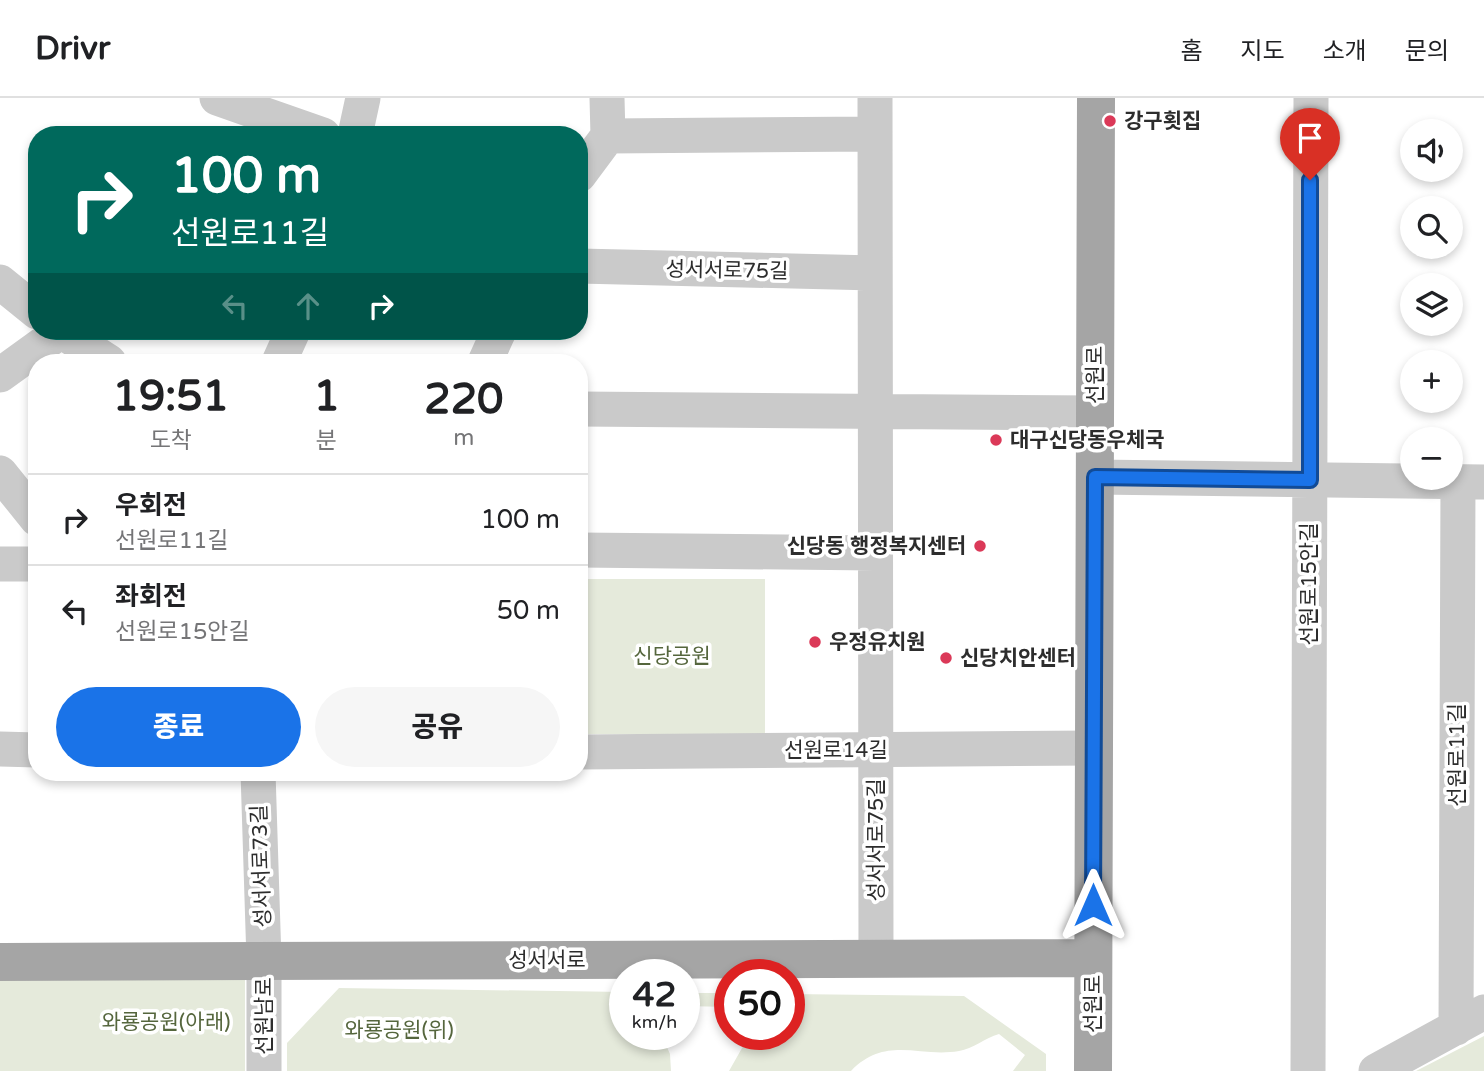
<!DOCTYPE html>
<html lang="ko">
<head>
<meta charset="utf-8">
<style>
	:root { --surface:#fff; --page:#f6f6f6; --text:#202124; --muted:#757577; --line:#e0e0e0; --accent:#1a73e8 }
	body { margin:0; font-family:"Varela Round","Noto Sans KR",sans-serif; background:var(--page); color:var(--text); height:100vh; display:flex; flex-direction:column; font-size:26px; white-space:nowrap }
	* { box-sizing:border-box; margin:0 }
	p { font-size:23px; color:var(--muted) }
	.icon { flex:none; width:38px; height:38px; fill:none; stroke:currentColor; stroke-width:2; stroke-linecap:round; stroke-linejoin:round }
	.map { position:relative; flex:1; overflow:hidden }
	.side { position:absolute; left:28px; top:256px; width:560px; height:427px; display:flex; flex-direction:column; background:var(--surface); border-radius:28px; box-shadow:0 4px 10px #0003 }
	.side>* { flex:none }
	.guide { position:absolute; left:28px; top:28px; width:560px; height:214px; border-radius:28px; box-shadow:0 4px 10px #0003; background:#00695c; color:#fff; overflow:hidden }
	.buttons { position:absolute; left:1400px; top:21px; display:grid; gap:14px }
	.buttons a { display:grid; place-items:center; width:63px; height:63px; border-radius:50%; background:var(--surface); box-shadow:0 4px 10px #0003; font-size:35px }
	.speed { position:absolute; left:609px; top:861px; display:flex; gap:14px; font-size:35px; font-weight:700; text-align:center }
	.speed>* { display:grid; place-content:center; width:91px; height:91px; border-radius:50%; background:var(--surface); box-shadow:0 4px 10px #0003; line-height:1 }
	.speed small { font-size:18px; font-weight:400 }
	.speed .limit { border:10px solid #d22; background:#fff; color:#111 }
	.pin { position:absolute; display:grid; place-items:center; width:60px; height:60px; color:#fff; margin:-72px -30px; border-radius:50% 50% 50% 0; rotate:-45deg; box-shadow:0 0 7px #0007 }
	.pin .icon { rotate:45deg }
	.me { position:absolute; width:77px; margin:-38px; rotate:0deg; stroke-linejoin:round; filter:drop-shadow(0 0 5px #0008) }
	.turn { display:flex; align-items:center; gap:24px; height:147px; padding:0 28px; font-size:32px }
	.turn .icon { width:91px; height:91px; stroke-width:2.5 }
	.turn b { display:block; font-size:49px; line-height:60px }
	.lanes { display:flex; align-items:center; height:66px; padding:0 28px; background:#0003; justify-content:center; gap:35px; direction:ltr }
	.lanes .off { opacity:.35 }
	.eta { display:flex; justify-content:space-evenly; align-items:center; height:119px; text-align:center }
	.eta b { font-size:42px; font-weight:800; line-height:49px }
	.button { display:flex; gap:14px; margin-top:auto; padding:14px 28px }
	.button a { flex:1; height:80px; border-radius:42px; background:var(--accent); color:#fff; font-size:28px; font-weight:800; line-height:80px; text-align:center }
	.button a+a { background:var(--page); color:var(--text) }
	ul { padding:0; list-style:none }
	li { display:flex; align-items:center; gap:21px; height:91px; padding:0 28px; border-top:2px solid var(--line) }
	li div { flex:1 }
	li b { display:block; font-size:26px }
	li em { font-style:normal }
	header { display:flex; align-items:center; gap:42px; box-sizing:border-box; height:98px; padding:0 35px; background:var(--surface); border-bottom:2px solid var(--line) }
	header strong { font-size:33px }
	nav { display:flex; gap:38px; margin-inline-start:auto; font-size:24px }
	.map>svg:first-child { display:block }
</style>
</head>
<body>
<header>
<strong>Drivr</strong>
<nav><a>홈</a><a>지도</a><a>소개</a><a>문의</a></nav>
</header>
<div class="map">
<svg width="1484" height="973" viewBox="0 0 1484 973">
	<rect width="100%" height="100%" fill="#fff"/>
	<path fill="#e5eadb" d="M579,481H765V636H579Z
		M245,873V973H0V879Z
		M339,890L625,894V936H661L670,956L671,973H287V945Z
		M684,895H730V909L684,908Z
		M789,896L964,898L1046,956V973H1013L1025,957L999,936C985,940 973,951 959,953C919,960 886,937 851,973H729L750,936H789Z
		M1484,938V973H1416Z"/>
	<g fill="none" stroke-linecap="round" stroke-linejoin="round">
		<path stroke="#cacaca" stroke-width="35" d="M217,0L323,37
			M875,0L876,861
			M355,37L363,0
			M608,38L875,36
			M579,77L608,38L607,0
			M579,168L875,175
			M0,184L37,214
			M61,233L109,264
			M279,264L293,233
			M485,264L499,233
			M0,277L61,233
			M579,311L1095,315
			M0,375L37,421
			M1095,379L1484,384
			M579,452L875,455
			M0,466H37
			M0,651L37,652
			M579,654L1094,650
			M258,674L264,863V973
			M1456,930L1458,384
			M1308,973L1311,0
			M1376,973L1484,914"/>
		<path stroke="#a5a5a5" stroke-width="38" d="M0,864L1093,860
			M1093,973L1096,0"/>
	</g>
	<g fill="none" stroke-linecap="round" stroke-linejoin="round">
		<defs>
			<path id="route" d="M1093,807L1095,379L1310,382V82"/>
		</defs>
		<use href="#route" stroke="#114b97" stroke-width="18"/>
		<use href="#route" stroke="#1a73e8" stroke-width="12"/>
	</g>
	<g fill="#db3958" stroke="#fff" stroke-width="2.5">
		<circle cx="1110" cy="23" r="7"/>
		<circle cx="996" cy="342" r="7"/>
		<circle cx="980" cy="448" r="7"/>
		<circle cx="815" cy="544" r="7"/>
		<circle cx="946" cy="560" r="7"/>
	</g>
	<g text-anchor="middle" stroke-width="7" stroke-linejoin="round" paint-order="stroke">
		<g font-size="21" font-weight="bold" fill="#2d2d2d" stroke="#fff" text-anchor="start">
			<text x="1124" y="30">강구횟집</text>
			<text x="1010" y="349">대구신당동우체국</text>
			<text x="966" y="455" text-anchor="end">신당동 행정복지센터</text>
			<text x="829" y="551">우정유치원</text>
			<text x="960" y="567">신당치안센터</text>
		</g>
		<g font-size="21" fill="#2d2d2d" stroke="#fff">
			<text transform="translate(727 172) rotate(1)" y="7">성서서로75길</text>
			<text transform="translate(1095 277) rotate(-90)" y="7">선원로</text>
			<text transform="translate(1309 486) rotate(-90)" y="7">선원로15안길</text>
			<text x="836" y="659">선원로14길</text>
			<text transform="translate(1457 657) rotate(-90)" y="7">선원로11길</text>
			<text transform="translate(876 742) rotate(-90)" y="7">성서서로75길</text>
			<text transform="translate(261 768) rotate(-92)" y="7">성서서로73길</text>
			<text x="547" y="869">성서서로</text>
			<text transform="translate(1093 906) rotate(-90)" y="7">선원로</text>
			<text transform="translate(264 918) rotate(-90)" y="7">선원남로</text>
		</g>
		<g font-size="21" fill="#55663d" stroke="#fff">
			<text x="672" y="565">신당공원</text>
			<text x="166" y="931">와룡공원(아래)</text>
			<text x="399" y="939">와룡공원(위)</text>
		</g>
	</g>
</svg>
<div class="buttons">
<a><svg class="icon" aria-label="sound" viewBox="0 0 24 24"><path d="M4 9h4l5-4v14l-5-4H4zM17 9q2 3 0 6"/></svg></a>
<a><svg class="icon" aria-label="search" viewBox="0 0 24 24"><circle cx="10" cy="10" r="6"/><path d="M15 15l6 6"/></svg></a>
<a><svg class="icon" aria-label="layers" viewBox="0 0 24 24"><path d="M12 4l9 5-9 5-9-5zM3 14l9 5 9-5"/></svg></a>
<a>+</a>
<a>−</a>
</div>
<div class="speed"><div>42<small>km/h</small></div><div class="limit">50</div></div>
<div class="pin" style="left:1310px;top:82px;background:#d93025"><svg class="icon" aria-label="arrive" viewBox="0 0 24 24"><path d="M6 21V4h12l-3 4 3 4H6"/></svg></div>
<svg class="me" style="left:1093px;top:807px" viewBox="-20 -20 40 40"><path d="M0-17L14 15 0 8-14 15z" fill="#1a73e8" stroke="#fff" stroke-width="4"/></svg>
<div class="guide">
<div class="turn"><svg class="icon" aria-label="right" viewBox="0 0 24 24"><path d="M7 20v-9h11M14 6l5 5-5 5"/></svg><div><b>100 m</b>선원로11길</div></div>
<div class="lanes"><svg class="icon off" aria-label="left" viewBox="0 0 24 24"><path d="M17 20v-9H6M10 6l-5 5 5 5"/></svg><svg class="icon off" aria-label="ahead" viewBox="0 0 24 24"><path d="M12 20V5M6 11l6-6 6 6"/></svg><svg class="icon" aria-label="right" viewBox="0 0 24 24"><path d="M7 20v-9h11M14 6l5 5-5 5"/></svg></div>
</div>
<section class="side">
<div class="eta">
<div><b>19:51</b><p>도착</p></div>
<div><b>1</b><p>분</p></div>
<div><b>220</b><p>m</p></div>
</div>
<ul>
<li><svg class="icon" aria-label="right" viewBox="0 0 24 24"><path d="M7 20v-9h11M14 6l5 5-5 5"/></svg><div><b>우회전</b><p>선원로11길</p></div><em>100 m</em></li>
<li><svg class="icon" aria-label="left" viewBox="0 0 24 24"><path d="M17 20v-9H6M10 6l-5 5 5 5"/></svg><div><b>좌회전</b><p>선원로15안길</p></div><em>50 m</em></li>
</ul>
<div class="button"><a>종료</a><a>공유</a></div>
</section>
</div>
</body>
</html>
